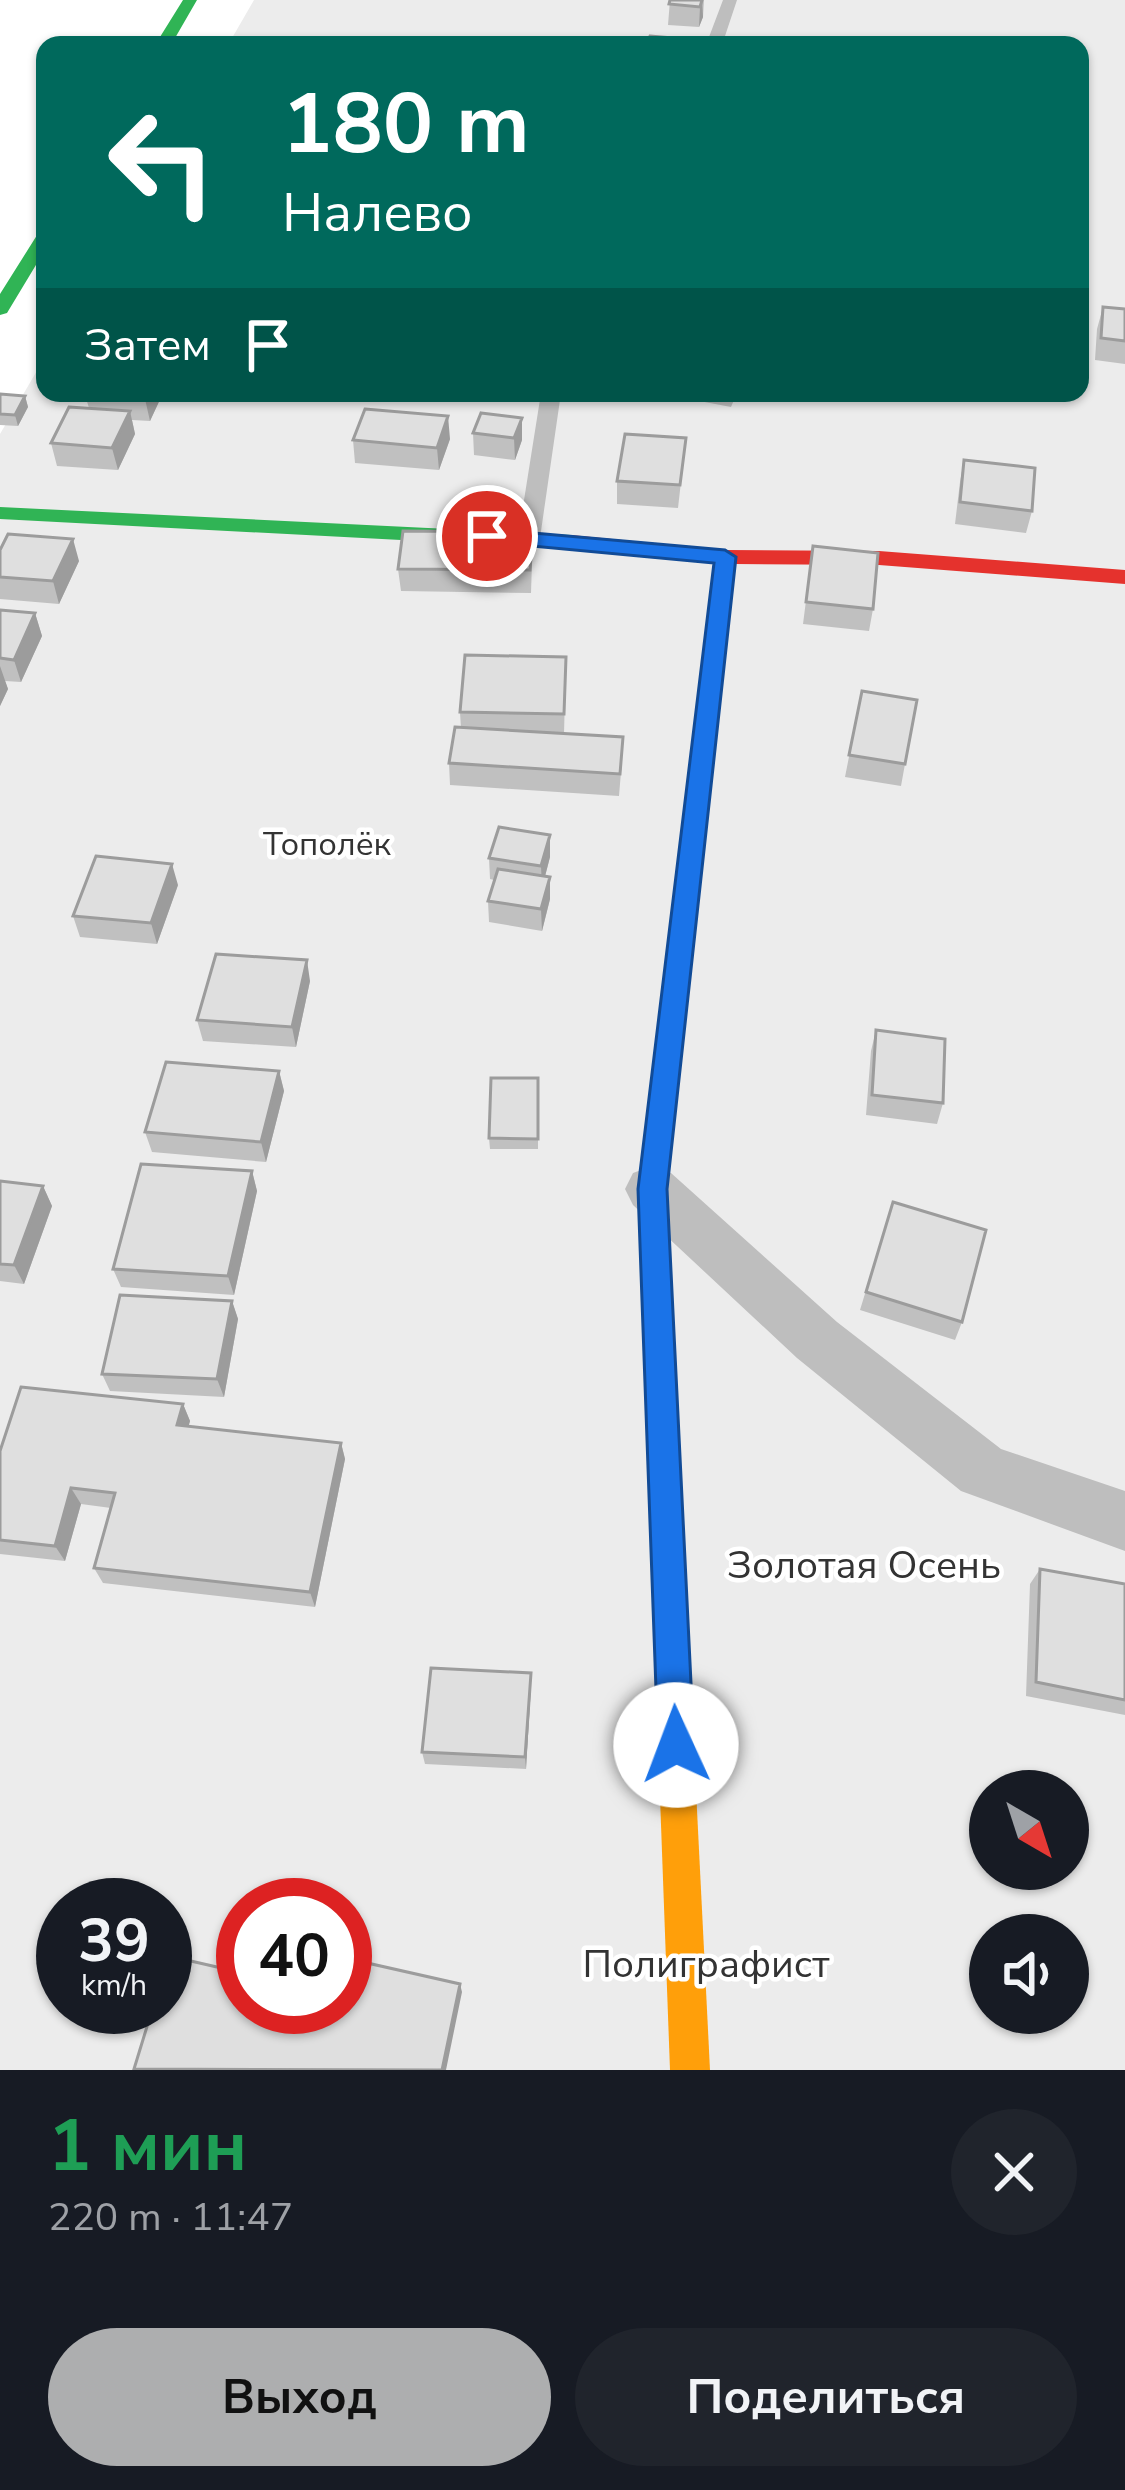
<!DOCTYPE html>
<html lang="ru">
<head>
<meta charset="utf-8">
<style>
	:root { --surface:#171b24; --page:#20242c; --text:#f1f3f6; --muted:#9ea1a6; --accent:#adaeaf }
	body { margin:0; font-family:"Nunito Sans",sans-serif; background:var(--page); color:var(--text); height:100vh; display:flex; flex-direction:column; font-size:45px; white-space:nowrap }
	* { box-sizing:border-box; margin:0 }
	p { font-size:39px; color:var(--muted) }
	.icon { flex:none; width:66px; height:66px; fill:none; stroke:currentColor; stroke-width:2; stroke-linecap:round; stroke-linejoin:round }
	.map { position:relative; height:2070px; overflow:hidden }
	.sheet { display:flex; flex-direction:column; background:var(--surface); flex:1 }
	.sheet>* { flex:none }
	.banner { position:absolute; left:36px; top:36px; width:1053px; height:366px; border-radius:24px; box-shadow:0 3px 9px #0004; background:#00695c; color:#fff; overflow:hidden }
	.needle { width:78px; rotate:141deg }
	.tools { position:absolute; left:969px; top:1770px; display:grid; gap:24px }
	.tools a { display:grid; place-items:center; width:120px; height:120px; border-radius:50%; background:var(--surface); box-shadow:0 3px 9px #0004; font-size:60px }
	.speed { position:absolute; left:36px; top:1878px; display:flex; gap:24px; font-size:60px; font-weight:700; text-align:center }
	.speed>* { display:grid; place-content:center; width:156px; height:156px; border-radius:50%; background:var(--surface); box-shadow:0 3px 9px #0004; line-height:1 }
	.speed small { font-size:30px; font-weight:400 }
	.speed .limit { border:18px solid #d22; background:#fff; color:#111 }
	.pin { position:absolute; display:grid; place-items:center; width:102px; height:102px; color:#fff; margin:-51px; border:6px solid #fff; border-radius:50%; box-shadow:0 3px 12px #0007 }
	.me { position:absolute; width:132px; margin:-66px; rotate:358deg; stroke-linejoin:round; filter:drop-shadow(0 0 9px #0008) }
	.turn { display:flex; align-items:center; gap:42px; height:252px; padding:0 48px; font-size:54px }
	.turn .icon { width:156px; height:156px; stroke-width:2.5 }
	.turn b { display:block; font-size:84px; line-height:102px }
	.then { display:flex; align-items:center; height:114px; padding:0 48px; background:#0003; gap:24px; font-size:45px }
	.round { display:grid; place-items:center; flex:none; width:126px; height:126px; border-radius:63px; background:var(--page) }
	.head { display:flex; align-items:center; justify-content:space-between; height:204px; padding:0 48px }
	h1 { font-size:72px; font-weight:700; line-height:90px; color:#1e9e55 }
	.action { display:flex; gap:24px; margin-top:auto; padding:24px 48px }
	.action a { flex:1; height:138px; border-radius:72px; background:var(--accent); color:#111; font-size:48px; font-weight:700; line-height:138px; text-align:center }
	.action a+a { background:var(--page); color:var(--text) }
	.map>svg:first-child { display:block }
</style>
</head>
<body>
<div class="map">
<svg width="1125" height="2070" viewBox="0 0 1125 2070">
	<rect width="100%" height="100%" fill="#fff"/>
	<path fill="#ececec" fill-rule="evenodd" d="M254,0H1125V2070H0V434L45,357V393H1080V45H228ZM990,1791H1068V1869H990ZM63,1905H165V2007H63ZM243,1905H345V2007H243ZM990,1935H1068V2013H990Z"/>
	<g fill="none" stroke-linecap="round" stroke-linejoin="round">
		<path fill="#bebebe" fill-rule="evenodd" d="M723,0H737L722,45H706Z
			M541,393H561L540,538L529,545L518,538Z"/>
		<path fill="#bebebe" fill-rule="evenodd" d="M652,1166L671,1173L837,1322L1001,1449L1125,1491V1551L961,1491L797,1358L633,1205L625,1189L633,1173Z"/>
		<path fill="#30b455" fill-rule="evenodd" d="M183,0H197L171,45H155Z
			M45,231V250L7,313L0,315V294L39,232Z
			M0,507L571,535L582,542L571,549L0,519Z"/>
		<path fill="#ff9f0a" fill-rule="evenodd" d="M664,1455L675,1459L680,1470L710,2070H670L648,1470L653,1459Z"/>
		<path fill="#e5322d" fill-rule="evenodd" d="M571,535L725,550L879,551L1125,570V584L879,565L735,564L666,1189L680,1470L675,1481L664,1485L653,1481L648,1470L638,1189L714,563L564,547V537Z"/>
	</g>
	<path fill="#c0c0c0" d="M670,0H704L703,17L699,27L668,25Z
		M1103,307L1125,309V364L1095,360L1097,329Z
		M163,393L150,421L132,420L135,434L118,470L57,466L51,443L89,408L85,395Z
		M657,393H737L731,407Z
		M0,394L25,396L28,407L18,426L0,425Z
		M522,418V440L515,460L474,455L473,433Z
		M686,438L678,508L617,504V481Z
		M450,439L439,470L355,463L353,440Z
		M964,460L1032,511L1026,533L955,524L960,482Z
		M533,532L531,593L401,591L398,569Z
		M813,546L873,609L869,631L803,624Z
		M0,550L79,561L59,604L0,599Z
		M0,610L35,613L42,636L21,682L5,681L8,689L0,706Z
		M566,657L564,734L622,760L619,796L450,785L449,763L461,728L460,712Z
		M862,691L905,764L901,786L845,777Z
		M550,857L545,876L550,899L542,931L489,922L488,901L494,880L490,879L489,858Z
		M178,885L157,944L80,937L73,916Z
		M310,981L296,1047L203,1041L197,1020Z
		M876,1030L943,1103L937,1124L866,1115L871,1051Z
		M279,1071L284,1091L266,1162L152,1152L145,1132Z
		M538,1078V1149H490L489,1138Z
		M252,1171L257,1191L234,1295L121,1287L113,1269Z
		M0,1181L43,1186L52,1206L24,1284L0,1281Z
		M893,1202L962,1322L955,1340L860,1310Z
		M232,1301L238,1319L224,1397L110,1391L102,1374Z
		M183,1404L190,1421L188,1427L341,1443L345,1459L315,1607L103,1583L94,1568L111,1508L81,1504L65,1561L0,1554V1451Z
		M1040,1569L1125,1584V1715L1026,1696L1030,1584Z
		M531,1686L526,1769L425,1764L422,1752Z"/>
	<path fill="#9c9c9c" d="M702,0L703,17L699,27L700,7Z
		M147,393H163L150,421L145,399Z
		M25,396L28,407L18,426L15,415Z
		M130,411L135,434L118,470L112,448Z
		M448,416L450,439L439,470L437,448Z
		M522,418V440L515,460L514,438Z
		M73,539L79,561L59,604L53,581Z
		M35,613L42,636L21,682L14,660Z
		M0,666L8,689L0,706Z
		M550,835V857L542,888L541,866Z
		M172,864L178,885L157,944L151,923Z
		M550,877V899L542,931L541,909Z
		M307,960L310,981L296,1047L292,1027Z
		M279,1071L284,1091L266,1162L261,1142Z
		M252,1171L257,1191L234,1295L228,1276Z
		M43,1186L52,1206L24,1284L14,1265Z
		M232,1301L238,1319L224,1397L217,1379Z
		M183,1404L190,1421L184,1442L177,1425Z
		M341,1443L345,1459L315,1607L310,1592Z
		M71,1488L81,1504L65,1561L55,1546Z
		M531,1673V1686L526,1769L525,1757Z
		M460,1984L462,1992L446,2070H442Z"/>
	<path fill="#dfdfdf" stroke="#9c9c9c" stroke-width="3" d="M670,0H702L700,7L669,4Z
		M650,36L696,40L694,45H646Z
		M276,42L322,45H275Z
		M1103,307L1125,309V341L1101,338Z
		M86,393H147L145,399L85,395Z
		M0,394L25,396L15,415L0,414Z
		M69,407L130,411L112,448L51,443Z
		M365,409L448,416L437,448L353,440Z
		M481,413L522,418L514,438L473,433Z
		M625,434L686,438L680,485L617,481Z
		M964,460L1035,468L1032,511L960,502Z
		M403,531L533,532L530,570L398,569Z
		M8,534L73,539L53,581L0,577V550Z
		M813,546L878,553L873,609L806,602Z
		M0,610L35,613L14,660L0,658Z
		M465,655L566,657L564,714L460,712Z
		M862,691L917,700L905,764L849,755Z
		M455,727L623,737L620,774L449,763Z
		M499,827L550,835L541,866L489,858Z
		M96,856L172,864L151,923L73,916Z
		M498,869L550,877L541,909L488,901Z
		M216,954L307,960L292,1027L197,1020Z
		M876,1030L945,1039L943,1103L872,1095Z
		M166,1062L279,1071L261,1142L145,1132Z
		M491,1078H538V1139L489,1138Z
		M141,1164L252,1171L228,1276L113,1269Z
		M0,1181L43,1186L14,1265L0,1264Z
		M893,1202L986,1230L962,1322L866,1292Z
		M120,1295L232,1301L217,1379L102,1374Z
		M21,1387L183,1404L177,1425L341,1443L310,1592L94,1568L115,1493L71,1488L55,1546L0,1540V1451Z
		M1040,1569L1125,1584V1700L1036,1682Z
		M431,1668L531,1673L525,1757L422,1752Z
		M169,1956L243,1973V2007H345V1958L460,1984L442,2070L134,2069L153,2007H165V1969Z"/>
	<path fill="#1a73e8" stroke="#114b97" stroke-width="3" d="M487,529L725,550L736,557L667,1189L694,1745L689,1758L676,1763L663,1758L658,1745L638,1189L714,563L479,541L476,536Z"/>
	<g text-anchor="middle" stroke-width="9" stroke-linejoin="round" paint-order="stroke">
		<g font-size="33" fill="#333" stroke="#fff">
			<text x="327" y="855">Тополёк</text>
		</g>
		<g font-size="39" fill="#333" stroke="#fff">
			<text x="864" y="1578">Золотая Осень</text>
			<text x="706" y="1977">Полиграфист</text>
		</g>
	</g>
</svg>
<div class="tools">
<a><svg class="needle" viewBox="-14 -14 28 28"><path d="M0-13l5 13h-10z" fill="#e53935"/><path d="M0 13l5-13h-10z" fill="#9ea1a6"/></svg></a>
<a><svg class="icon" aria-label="sound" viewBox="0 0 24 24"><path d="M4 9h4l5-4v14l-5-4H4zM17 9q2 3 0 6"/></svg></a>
</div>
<div class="speed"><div>39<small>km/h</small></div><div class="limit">40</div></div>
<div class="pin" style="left:487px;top:536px;background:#d93025"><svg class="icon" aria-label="arrive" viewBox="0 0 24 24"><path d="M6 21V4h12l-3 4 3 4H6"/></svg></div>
<svg class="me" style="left:676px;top:1745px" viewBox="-20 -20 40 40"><circle r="19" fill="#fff"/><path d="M0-13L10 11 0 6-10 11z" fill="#1a73e8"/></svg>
<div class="banner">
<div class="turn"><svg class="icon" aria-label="left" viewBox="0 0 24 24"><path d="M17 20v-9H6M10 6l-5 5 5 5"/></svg><div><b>180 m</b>Налево</div></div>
<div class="then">Затем<svg class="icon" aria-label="arrive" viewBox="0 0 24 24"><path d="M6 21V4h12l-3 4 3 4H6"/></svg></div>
</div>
</div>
<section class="sheet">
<div class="head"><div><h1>1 мин</h1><p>220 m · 11:47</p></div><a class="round"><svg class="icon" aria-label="close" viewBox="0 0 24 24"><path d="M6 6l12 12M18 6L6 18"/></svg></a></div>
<div class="action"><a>Выход</a><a>Поделиться</a></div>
</section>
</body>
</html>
